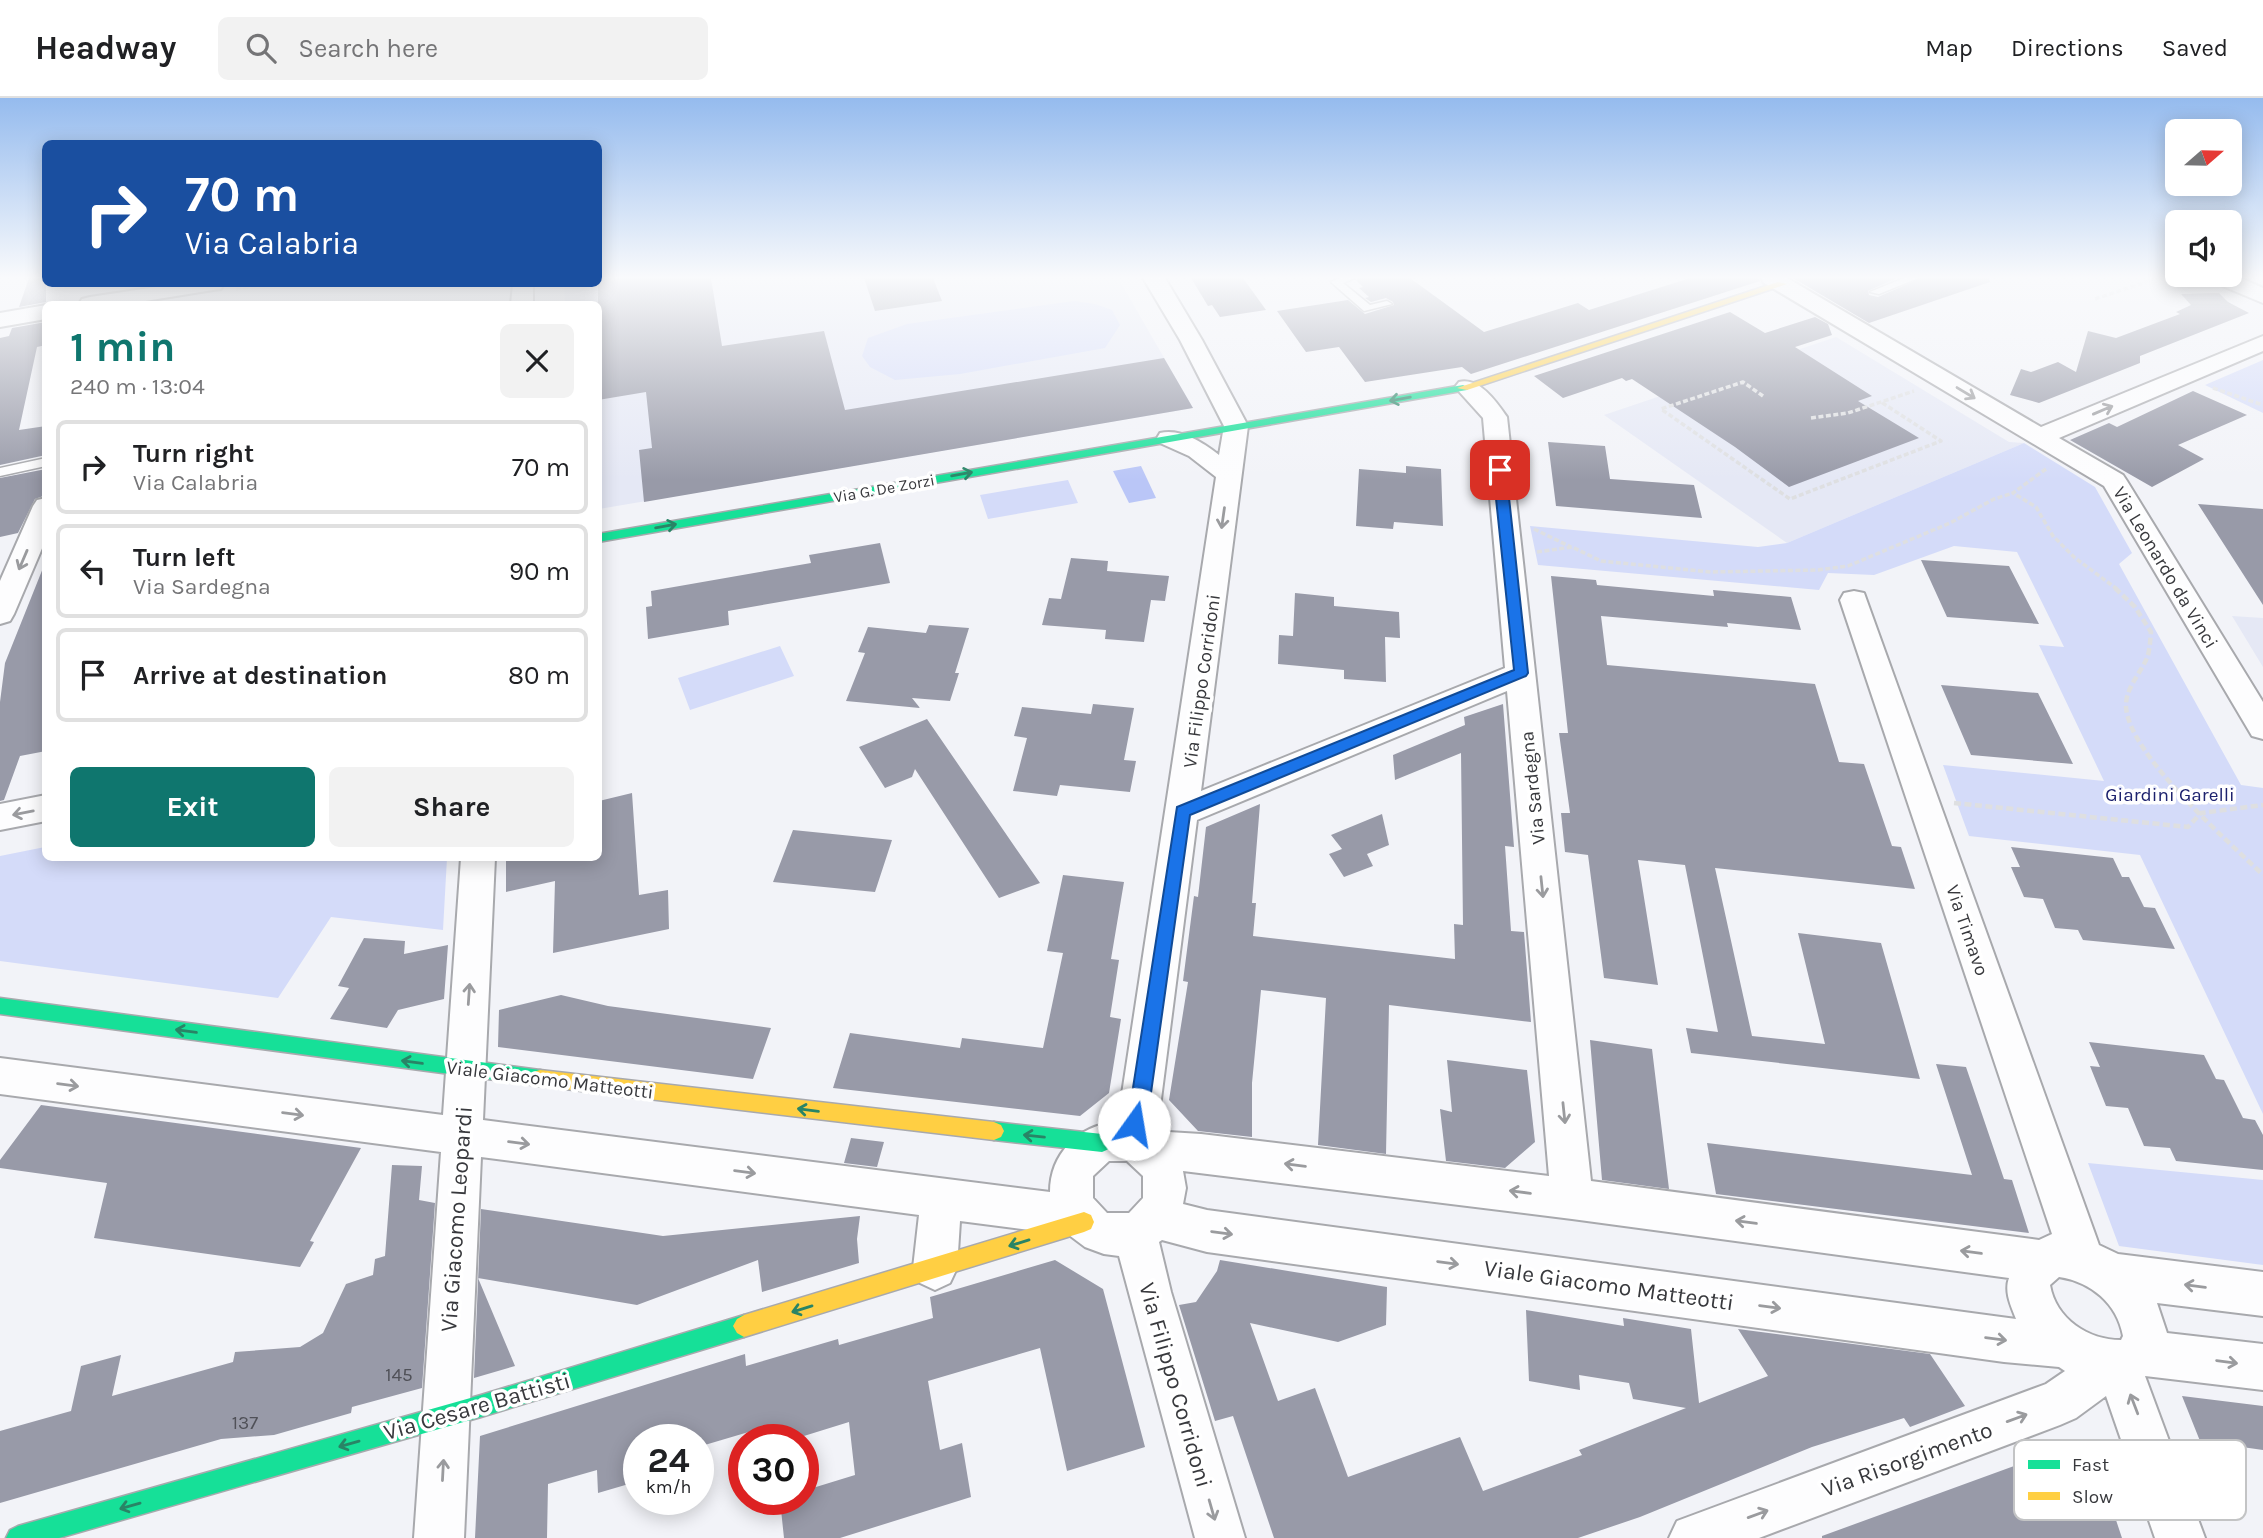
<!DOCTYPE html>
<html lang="en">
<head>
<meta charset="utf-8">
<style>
	:root { --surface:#fff; --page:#f2f2f2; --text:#202124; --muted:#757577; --line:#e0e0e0; --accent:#0f766e }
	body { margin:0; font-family:Karla,sans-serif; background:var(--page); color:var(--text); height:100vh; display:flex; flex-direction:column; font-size:26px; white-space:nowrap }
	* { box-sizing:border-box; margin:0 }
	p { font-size:23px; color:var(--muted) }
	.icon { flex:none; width:38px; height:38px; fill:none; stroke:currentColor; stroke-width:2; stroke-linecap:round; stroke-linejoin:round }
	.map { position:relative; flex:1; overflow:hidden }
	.panel { position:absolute; left:42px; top:203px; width:560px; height:560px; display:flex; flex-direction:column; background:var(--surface); border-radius:10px; box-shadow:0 4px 18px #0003 }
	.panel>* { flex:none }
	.top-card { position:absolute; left:42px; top:42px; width:560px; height:147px; border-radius:10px; box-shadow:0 4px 18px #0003; background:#1a4fa0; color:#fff; overflow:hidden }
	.needle { width:46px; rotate:70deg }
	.controls { position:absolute; left:2165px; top:21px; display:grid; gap:14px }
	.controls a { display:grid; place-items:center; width:77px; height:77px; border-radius:10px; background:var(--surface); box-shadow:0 4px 18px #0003; font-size:35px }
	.speed { position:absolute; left:623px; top:1326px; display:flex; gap:14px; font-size:35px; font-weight:700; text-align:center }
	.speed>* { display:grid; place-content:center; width:91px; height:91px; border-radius:50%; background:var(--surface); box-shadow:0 4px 18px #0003; line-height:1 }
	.speed small { font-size:18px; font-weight:400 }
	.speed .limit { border:10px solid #d22; background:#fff; color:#111 }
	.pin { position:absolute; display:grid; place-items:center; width:60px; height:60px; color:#fff; margin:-30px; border-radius:14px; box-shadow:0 4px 10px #0006 }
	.me { position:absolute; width:77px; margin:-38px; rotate:13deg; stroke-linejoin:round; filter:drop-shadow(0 0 5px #0008) }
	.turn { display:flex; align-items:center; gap:24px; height:147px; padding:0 28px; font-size:32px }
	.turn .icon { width:91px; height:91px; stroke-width:2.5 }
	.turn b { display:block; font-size:49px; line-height:60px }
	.round { display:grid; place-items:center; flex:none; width:74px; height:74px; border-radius:10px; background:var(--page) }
	.head { display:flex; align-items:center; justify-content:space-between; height:119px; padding:0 28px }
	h1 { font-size:42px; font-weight:700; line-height:52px; color:var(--accent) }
	.primary-button { display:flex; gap:14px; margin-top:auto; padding:14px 28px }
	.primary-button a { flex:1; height:80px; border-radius:10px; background:var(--accent); color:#fff; font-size:28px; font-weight:700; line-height:80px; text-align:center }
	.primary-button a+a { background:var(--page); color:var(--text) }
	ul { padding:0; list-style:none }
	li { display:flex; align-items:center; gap:21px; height:94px; margin:0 14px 10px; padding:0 14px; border:4px solid var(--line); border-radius:10px }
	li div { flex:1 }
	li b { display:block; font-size:26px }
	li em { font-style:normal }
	header { display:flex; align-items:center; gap:42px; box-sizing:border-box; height:98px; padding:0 35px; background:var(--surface); border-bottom:2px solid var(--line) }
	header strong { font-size:33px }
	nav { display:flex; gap:38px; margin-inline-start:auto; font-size:24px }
	.search { width:490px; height:63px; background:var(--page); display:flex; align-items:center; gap:18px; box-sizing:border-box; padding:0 24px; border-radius:10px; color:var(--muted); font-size:26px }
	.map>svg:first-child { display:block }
</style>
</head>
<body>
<header>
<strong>Headway</strong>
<div class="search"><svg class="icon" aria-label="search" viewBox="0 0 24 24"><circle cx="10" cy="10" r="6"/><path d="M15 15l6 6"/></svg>Search here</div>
<nav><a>Map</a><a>Directions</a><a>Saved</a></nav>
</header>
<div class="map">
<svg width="2263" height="1440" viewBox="0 0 2263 1440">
	<rect width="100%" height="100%" fill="#f2f3f8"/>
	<path fill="#e5e8f5" d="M599,180H1118L1193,310L599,411L598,206H565L564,186H598Z
		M1836,239L2009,344L2024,345L1787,445L1604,317Z
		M2232,518L2263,520V569Z"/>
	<path fill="#d4dbf9" d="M1074,203L1095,206L1112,212L1120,227L1105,250L960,276L895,282L870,269L862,258L868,240L907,226Z
		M2263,262V315L2205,287Z
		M2024,345L2095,389L2132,455L2119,466L2241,687L2263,690V1016L2140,757L1969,738L1943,667L2104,683L2039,547L2064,549L2017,454L1954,448L1874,477L1828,475L1819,492L1538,467L1530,428L1758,449L1787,445Z
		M1068,382L1078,405L988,421L980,397Z
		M780,548L794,578L690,612L678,580Z
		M45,749L46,760H447L443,832L331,819L278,900L0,863V758Z
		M2088,1065L2263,1082V1167L2119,1148Z"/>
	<path fill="#bac6f7" d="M1141,368L1156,400L1129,405L1113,373Z"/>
	<path fill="#989aa8" d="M29,180H46V204L19,209Z
		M598,180H711L722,248L824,233L845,312L1164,260L1193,310L644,404L639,352L652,350L646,294L598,302Z
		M864,180H933L942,203L875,213Z
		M1191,180H1243L1266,212L1220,219L1212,207L1208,208Z
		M1357,180H1410L1484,234L1578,205L1589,212L1690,180H1758L1760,183L1471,276L1462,269L1365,284L1339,249L1306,254L1277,213L1348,202L1365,216L1394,207L1393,204L1386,200L1371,204L1365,200L1369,199L1359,190L1363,189L1356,182Z
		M1793,180H1897L1868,193L1869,197L1878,199L1921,180H1989L1990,184L1869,225Z
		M2219,195L2228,204L2249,215L2140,258V265L2039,305L2010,297L2021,271L2031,274L2058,264L2076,274L2088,233L2116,240L2180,216L2176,214L2191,207L2181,196Z
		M1730,214L1765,235L1815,219L1828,226L1832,237L1795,249L1872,298L1858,303L1919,340L1789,389L1735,349L1632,281L1626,283L1622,280L1563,300L1534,278Z
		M46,224V247L37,249L19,332L46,328V357L0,367V240L9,238L12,230Z
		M2193,293L2247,317L2178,347L2204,361L2152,389L2070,342L2109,325L2117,329Z
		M1548,344L1605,348L1610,381L1694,387L1702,420L1556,408Z
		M1406,368L1441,371L1443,428L1394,424L1393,431L1356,428L1359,371L1406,375Z
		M46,371V397L35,401L18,435L0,439V380Z
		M2198,406L2263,411V507Z
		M880,445L890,485L728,513L729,527L648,541L646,509L652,508L651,493L811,465L809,457Z
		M1071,460L1108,463L1107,473L1169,478L1165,503L1151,502L1144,544L1105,541L1106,532L1042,527L1049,500L1061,501Z
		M1921,462L2009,468L2039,526L1947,519Z
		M43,470L46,471V653L20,658L4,702L0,703V604L5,565Z
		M1551,478L1596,482L1597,487L1714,498L1713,492L1791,499L1801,532L1727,525L1728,529L1601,518L1607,567L1815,586L1839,664L1864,666L1892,748L1901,749L1915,791L1715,770L1752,938L1825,946L1798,835L1881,845L1920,981L1691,955L1686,930L1718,934L1685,767L1638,762L1658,887L1604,880L1588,757L1565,754L1561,715H1570L1559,635H1568Z
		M1295,495L1334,499V508L1399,514L1400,540L1385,539L1386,584L1344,581V572L1278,566L1279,537L1293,538Z
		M929,527L969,530L955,575H959L950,603L912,600L920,610L846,603L865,555L858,554L868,529L926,535Z
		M1941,587L2038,595L2073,666L1971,657Z
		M1093,606L1134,610L1124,662L1136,663L1130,694L1060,687L1057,698L1013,693L1027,640L1014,638L1022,609L1091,616Z
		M1503,606L1514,749L1505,748L1511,833L1524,834L1531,924L1389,907L1386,1056L1318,1047L1326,900L1261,892L1252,985V1039L1198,1033L1169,1002L1188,884L1183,883L1194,798L1198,799L1206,729L1260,706L1252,805H1256L1253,838L1455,861L1454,826L1463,827L1461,655L1395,682L1393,657L1465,627L1464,619Z
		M927,621L1017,752L1040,785L999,800L915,671L912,679L885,690L859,649Z
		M632,695L639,797L668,792L669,831L553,855L555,783L506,794V760H598L599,703Z
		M1382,716L1389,747L1367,756L1373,768L1344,779L1329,756L1342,751L1331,737Z
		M793,732L892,742L875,794L773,784Z
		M2011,749L2113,760L2122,779H2129L2144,809L2155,810L2175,851L2083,842L2078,832L2055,830L2043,801L2024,799L2011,769H2020Z
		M1063,777L1124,784L1111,861L1119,862L1110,919L1121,921L1109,995L1080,1018L833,990L850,935L960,950L962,940L1043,950L1063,855L1047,853Z
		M364,840L405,843L404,856L448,847L444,901L398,912L387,930L330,921L349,890L338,888Z
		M561,897L608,908L771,930L753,981L498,949L499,912Z
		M1590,942L1652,951L1669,1091L1602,1082Z
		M2089,944L2204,957L2216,981L2224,982L2243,1020L2255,1022L2263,1037V1072L2176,1063L2170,1050L2144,1048L2128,1010L2106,1008L2090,968L2100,969Z
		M1447,962L1527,972L1535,1044L1505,1070L1446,1063L1440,1011L1452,1014Z
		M1936,966L1966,969L2004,1081L2012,1082L2029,1135L1716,1096L1707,1045L1972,1077Z
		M41,1007L302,1042L361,1050L310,1143L314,1144L300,1169L94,1140L107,1085L0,1070V1062Z
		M851,1040L884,1044L877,1069L844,1065Z
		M392,1067L422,1068L419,1102L435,1105L422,1290L352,1309L351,1315L274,1337L221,1341L0,1405V1333L71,1313L81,1268L121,1257L112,1298L233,1264L235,1254L300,1249L323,1235L346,1186L373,1177L375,1161L385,1158Z
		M481,1111L663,1138L860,1118L857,1141L859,1165L762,1194L758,1162L637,1207L478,1180L515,1268L474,1280Z
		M1055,1162L1103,1191L1145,1349L1067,1373L1040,1250L928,1283L940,1352L962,1345L971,1399L840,1440H784L780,1402H803V1393L855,1377L849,1324L791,1342H752V1333L698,1349V1342H639V1383L598,1395L597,1372L548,1386L547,1440H475L480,1338L745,1256L746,1268L838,1241L839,1247L933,1220L930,1199Z
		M1220,1162L1387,1189L1386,1227L1338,1244L1250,1225L1278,1303L1315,1290L1348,1379L1460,1339L1483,1393L1582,1357L1579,1352L1686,1310L1633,1301L1629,1285L1579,1277L1580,1292L1529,1283L1526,1212L1624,1228L1623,1220L1691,1231L1699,1305L1768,1278L1738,1231L1930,1256L1965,1308L1910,1329L1904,1320L1812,1349L1640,1419L1578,1440H1274L1233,1318L1215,1323L1179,1207L1196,1204L1217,1173Z
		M2182,1298L2263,1308V1352L2200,1343Z
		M2039,1359L2111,1407L2122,1440H1822V1438Z"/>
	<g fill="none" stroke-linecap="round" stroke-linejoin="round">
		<defs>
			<path id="lane" d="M1339,180H1355L1343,185L1370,207L1387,203L1392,206L1364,213L1331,184Z
				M1904,180H1918L1879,196L1870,194Z
				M46,360V368L0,378V370Z"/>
			<path id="street" d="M1143,180H1165L1202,242L1248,328L1201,693L1505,570L1483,320L1455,289L1459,284C1479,279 1496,303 1507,319L1591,1083L2039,1142L2052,1136L1840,502L1844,495L1854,493L1864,495L2099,1147L2118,1156L2263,1174V1218L2157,1205L2167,1235L2263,1246V1292L2145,1278L2205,1440H2155L2106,1298L2076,1320L2060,1327L1759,1440H1669L1677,1423L2046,1286L2065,1273L2059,1269L2004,1264L1207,1154L1162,1142L1159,1144L1171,1194L1245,1440H1195L1119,1158L1104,1156L1085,1149L1069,1137L960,1123L957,1170L950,1185L935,1192L920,1185L913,1170L919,1117L481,1059L464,1440H414L441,1054L0,996V960L443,1017L461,760H495L483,1022L1050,1094C1050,1056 1078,1028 1115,1024L1120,1009L1216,379L1189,358L1160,345L1157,340L1160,335C1180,330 1204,345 1219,357L1224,328L1180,242ZM1507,593L1549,1078L1201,1036L1152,1033L1160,1009L1197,722ZM1109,1063H1127L1143,1078V1100L1129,1115H1107L1093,1100V1078ZM1183,1073L1572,1121L2009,1180C2004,1194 2011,1208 2016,1221L1207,1112L1183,1106L1186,1090ZM2059,1179C2091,1184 2117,1205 2123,1238L2121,1242C2088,1242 2056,1221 2050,1187Z
				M1761,180H1787L2041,329L2263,238V253L2059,340L2123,377L2127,383L2263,604V641L2252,638L2104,388L1764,185Z
				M2212,180H2241L2263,190V205L2215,185Z
				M176,186H224L221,191L213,192L127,206H79L82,201L90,199Z
				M513,186H533V206H511Z
				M46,207V221L0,229V215Z
				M46,400V441L14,516L10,523L0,526V483L33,408L37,402Z
				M46,697V723L0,732V706Z"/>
			<path id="fast" d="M1463,287L1469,290L1467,292L598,444V436Z
				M0,900L540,972L547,974L549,980L547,986L540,988L0,916Z
				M994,1024L1102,1036L1109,1039L1112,1045L1109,1051L1102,1054L994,1042L987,1039L984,1033L987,1027Z
				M744,1217L751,1221L755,1228L751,1235L744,1239L481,1319L59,1440H6L10,1432L18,1428L481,1297Z"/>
			<path id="slow" d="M1778,184L1787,186L1467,292L1457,290Z
				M540,972L994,1024L1001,1027L1004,1033L1001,1039L994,1042L540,988L533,986L531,980L533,974Z
				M1084,1114L1091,1117L1094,1124L1091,1131L1084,1134L744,1239L737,1235L733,1228L737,1221L744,1217Z"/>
		</defs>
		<use href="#lane" stroke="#a8a9ad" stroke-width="3"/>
		<use href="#street" stroke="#a8a9ad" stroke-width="4"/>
		<use href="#fast" stroke="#a8a9ad" stroke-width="3"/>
		<use href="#slow" stroke="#a8a9ad" stroke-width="3"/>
		<path stroke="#dedfe1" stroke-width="3.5" stroke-dasharray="5 2.5" stroke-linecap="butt" d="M236,191L267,186
			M2095,201L2158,180
			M2213,290L2263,307
			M1763,298L1743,284L1661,311L1790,401L1941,343L1881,304
			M1811,320L1848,315L1914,293
			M2046,371L2013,395L2036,409L2053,438L2075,460L2117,491
			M1534,431L1571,449
			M1537,454L1572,449L1601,463L1711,474L1818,472L1848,468L1950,425L1994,401L2013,395"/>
		<path stroke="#dedfe1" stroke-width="4.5" stroke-dasharray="7 3.5" stroke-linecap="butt" d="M2115,490L2135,509L2151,534C2150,543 2150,552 2147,560C2140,576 2125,591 2126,609C2129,657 2228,743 2263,777
			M1954,705L2188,729L2201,715L2263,707"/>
		<use href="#lane" fill="#fdfdfe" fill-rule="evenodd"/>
		<use href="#street" fill="#fdfdfe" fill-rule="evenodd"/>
		<use href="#fast" fill="#16e098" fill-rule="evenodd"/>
		<use href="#slow" fill="#ffcf43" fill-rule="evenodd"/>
	</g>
	<defs><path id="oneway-shaft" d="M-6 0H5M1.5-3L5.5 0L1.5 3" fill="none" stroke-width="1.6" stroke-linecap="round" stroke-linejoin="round" transform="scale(1.75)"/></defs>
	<g stroke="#9a9b9e">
		<use href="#oneway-shaft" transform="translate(1966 295) rotate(31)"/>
		<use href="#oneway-shaft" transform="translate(2103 312) rotate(-23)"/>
		<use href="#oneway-shaft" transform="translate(1223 420) rotate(98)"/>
		<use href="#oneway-shaft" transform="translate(23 462) rotate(113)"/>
		<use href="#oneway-shaft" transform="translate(23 715) rotate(169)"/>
		<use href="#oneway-shaft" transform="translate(1542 789) rotate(84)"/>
		<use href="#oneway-shaft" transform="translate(469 896) rotate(-86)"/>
		<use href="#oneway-shaft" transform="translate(68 987) rotate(7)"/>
		<use href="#oneway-shaft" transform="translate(1564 1015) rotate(84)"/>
		<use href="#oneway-shaft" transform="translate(293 1016) rotate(7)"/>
		<use href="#oneway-shaft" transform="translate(519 1045) rotate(7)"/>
		<use href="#oneway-shaft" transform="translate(1295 1067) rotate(-173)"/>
		<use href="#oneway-shaft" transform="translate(745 1074) rotate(7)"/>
		<use href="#oneway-shaft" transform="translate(1520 1094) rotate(-173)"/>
		<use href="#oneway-shaft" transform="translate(1746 1124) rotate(-172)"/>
		<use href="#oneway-shaft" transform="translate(1222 1135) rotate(8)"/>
		<use href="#oneway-shaft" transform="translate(1971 1154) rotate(-172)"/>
		<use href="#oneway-shaft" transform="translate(1448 1165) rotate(8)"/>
		<use href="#oneway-shaft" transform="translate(2195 1188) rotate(-173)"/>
		<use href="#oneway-shaft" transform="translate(1770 1209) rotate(8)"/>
		<use href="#oneway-shaft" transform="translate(1996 1241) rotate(7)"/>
		<use href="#oneway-shaft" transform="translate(2227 1264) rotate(8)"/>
		<use href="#oneway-shaft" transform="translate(2134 1306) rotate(-111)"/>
		<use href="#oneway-shaft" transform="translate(2017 1320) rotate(-20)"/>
		<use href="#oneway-shaft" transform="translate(443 1372) rotate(-87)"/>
		<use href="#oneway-shaft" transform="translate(1212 1412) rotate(74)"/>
		<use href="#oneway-shaft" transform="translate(1758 1416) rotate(-20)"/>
	</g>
	<g stroke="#298466">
		<use href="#oneway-shaft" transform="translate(1400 301) rotate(170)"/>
		<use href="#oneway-shaft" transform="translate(962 376) rotate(-10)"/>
		<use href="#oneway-shaft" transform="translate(666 428) rotate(-10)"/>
		<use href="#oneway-shaft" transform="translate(186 933) rotate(-172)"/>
		<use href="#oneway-shaft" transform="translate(412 964) rotate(-172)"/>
		<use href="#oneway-shaft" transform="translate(808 1012) rotate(-173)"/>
		<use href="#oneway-shaft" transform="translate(1034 1038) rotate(-174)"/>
		<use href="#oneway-shaft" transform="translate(1019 1145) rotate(163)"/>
		<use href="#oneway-shaft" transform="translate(802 1211) rotate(163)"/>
		<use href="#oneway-shaft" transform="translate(349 1346) rotate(164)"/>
		<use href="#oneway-shaft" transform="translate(130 1408) rotate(164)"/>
	</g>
	<linearGradient id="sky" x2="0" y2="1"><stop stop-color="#95bbee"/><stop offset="0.47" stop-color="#f9fafc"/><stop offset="1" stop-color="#f9fafc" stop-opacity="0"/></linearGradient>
	<rect width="2263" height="382" fill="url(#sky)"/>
	<path fill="#1a73e8" stroke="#114b97" stroke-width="2" d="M1500,368L1506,372L1528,575L1526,578L1190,717L1149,1009L1141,1032L1134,1035L1128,1032L1125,1026L1130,1009L1177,709L1514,572L1493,372Z"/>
	<g text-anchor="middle" stroke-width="7" stroke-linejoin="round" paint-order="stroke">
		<g font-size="16" fill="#38393d" stroke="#fff">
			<text transform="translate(884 390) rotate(-10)" y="6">Via G. De Zorzi</text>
		</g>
		<g font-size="19" fill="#38393d" stroke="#fff">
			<text transform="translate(2166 469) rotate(59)" y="7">Via Leonardo da Vinci</text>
			<text transform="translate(1201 583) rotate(-82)" y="7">Via Filippo Corridoni</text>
			<text transform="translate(1532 690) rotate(-96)" y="7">Via Sardegna</text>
			<text transform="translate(1968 832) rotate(71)" y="7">Via Timavo</text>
			<text transform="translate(550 981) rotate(7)" y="7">Viale Giacomo Matteotti</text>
		</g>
		<g font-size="19" fill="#1d226e" stroke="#fff">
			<text x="2170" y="703">Giardini Garelli</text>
		</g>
		<g font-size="19" fill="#505158">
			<text x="399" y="1283">145</text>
			<text x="245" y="1331">137</text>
		</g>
		<g font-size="23" fill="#38393d" stroke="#fff">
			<text transform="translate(456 1121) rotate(-86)" y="8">Via Giacomo Leopardi</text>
			<text transform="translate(1609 1187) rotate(8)" y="8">Viale Giacomo Matteotti</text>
			<text transform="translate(1176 1287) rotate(74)" y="8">Via Filippo Corridoni</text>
			<text transform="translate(477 1308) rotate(-16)" y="8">Via Cesare Battisti</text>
			<text transform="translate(1907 1361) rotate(-20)" y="8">Via Risorgimento</text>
		</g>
	</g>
	<rect x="2014" y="1342" width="232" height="80" rx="10" fill="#fff" stroke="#c3c4c5" stroke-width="2"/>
	<rect x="2028" y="1362" width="32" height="9" fill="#16e098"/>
	<rect x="2028" y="1394" width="32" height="8" fill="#ffcf43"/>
	<g font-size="19" fill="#38393d">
		<text x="2072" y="1373">Fast</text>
		<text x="2072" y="1405">Slow</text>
	</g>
</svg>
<div class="controls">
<a><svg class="needle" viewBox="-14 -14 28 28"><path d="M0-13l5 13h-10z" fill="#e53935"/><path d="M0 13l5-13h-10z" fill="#757577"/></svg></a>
<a><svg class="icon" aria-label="sound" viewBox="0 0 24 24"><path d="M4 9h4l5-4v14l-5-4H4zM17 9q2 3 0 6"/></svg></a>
</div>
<div class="speed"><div>24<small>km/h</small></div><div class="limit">30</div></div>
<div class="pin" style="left:1500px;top:372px;background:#d93025"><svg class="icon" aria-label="arrive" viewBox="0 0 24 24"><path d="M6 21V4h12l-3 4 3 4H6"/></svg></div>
<svg class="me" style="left:1134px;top:1026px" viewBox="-20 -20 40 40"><circle r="19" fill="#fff"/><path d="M0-13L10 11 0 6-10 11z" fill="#1a73e8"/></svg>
<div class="top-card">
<div class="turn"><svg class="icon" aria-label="right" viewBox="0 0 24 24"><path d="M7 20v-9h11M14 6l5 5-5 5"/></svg><div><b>70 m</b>Via Calabria</div></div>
</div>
<section class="panel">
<div class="head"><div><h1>1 min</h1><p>240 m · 13:04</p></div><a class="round"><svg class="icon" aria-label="close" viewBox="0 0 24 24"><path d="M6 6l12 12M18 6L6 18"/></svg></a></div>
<ul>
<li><svg class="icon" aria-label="right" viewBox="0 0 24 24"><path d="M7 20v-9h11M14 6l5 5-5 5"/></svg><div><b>Turn right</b><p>Via Calabria</p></div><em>70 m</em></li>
<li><svg class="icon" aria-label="left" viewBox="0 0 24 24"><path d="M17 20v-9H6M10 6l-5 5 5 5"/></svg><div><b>Turn left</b><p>Via Sardegna</p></div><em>90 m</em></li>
<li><svg class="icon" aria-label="arrive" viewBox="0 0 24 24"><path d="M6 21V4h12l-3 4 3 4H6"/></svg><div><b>Arrive at destination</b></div><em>80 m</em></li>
</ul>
<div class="primary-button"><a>Exit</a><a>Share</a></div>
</section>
</div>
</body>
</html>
